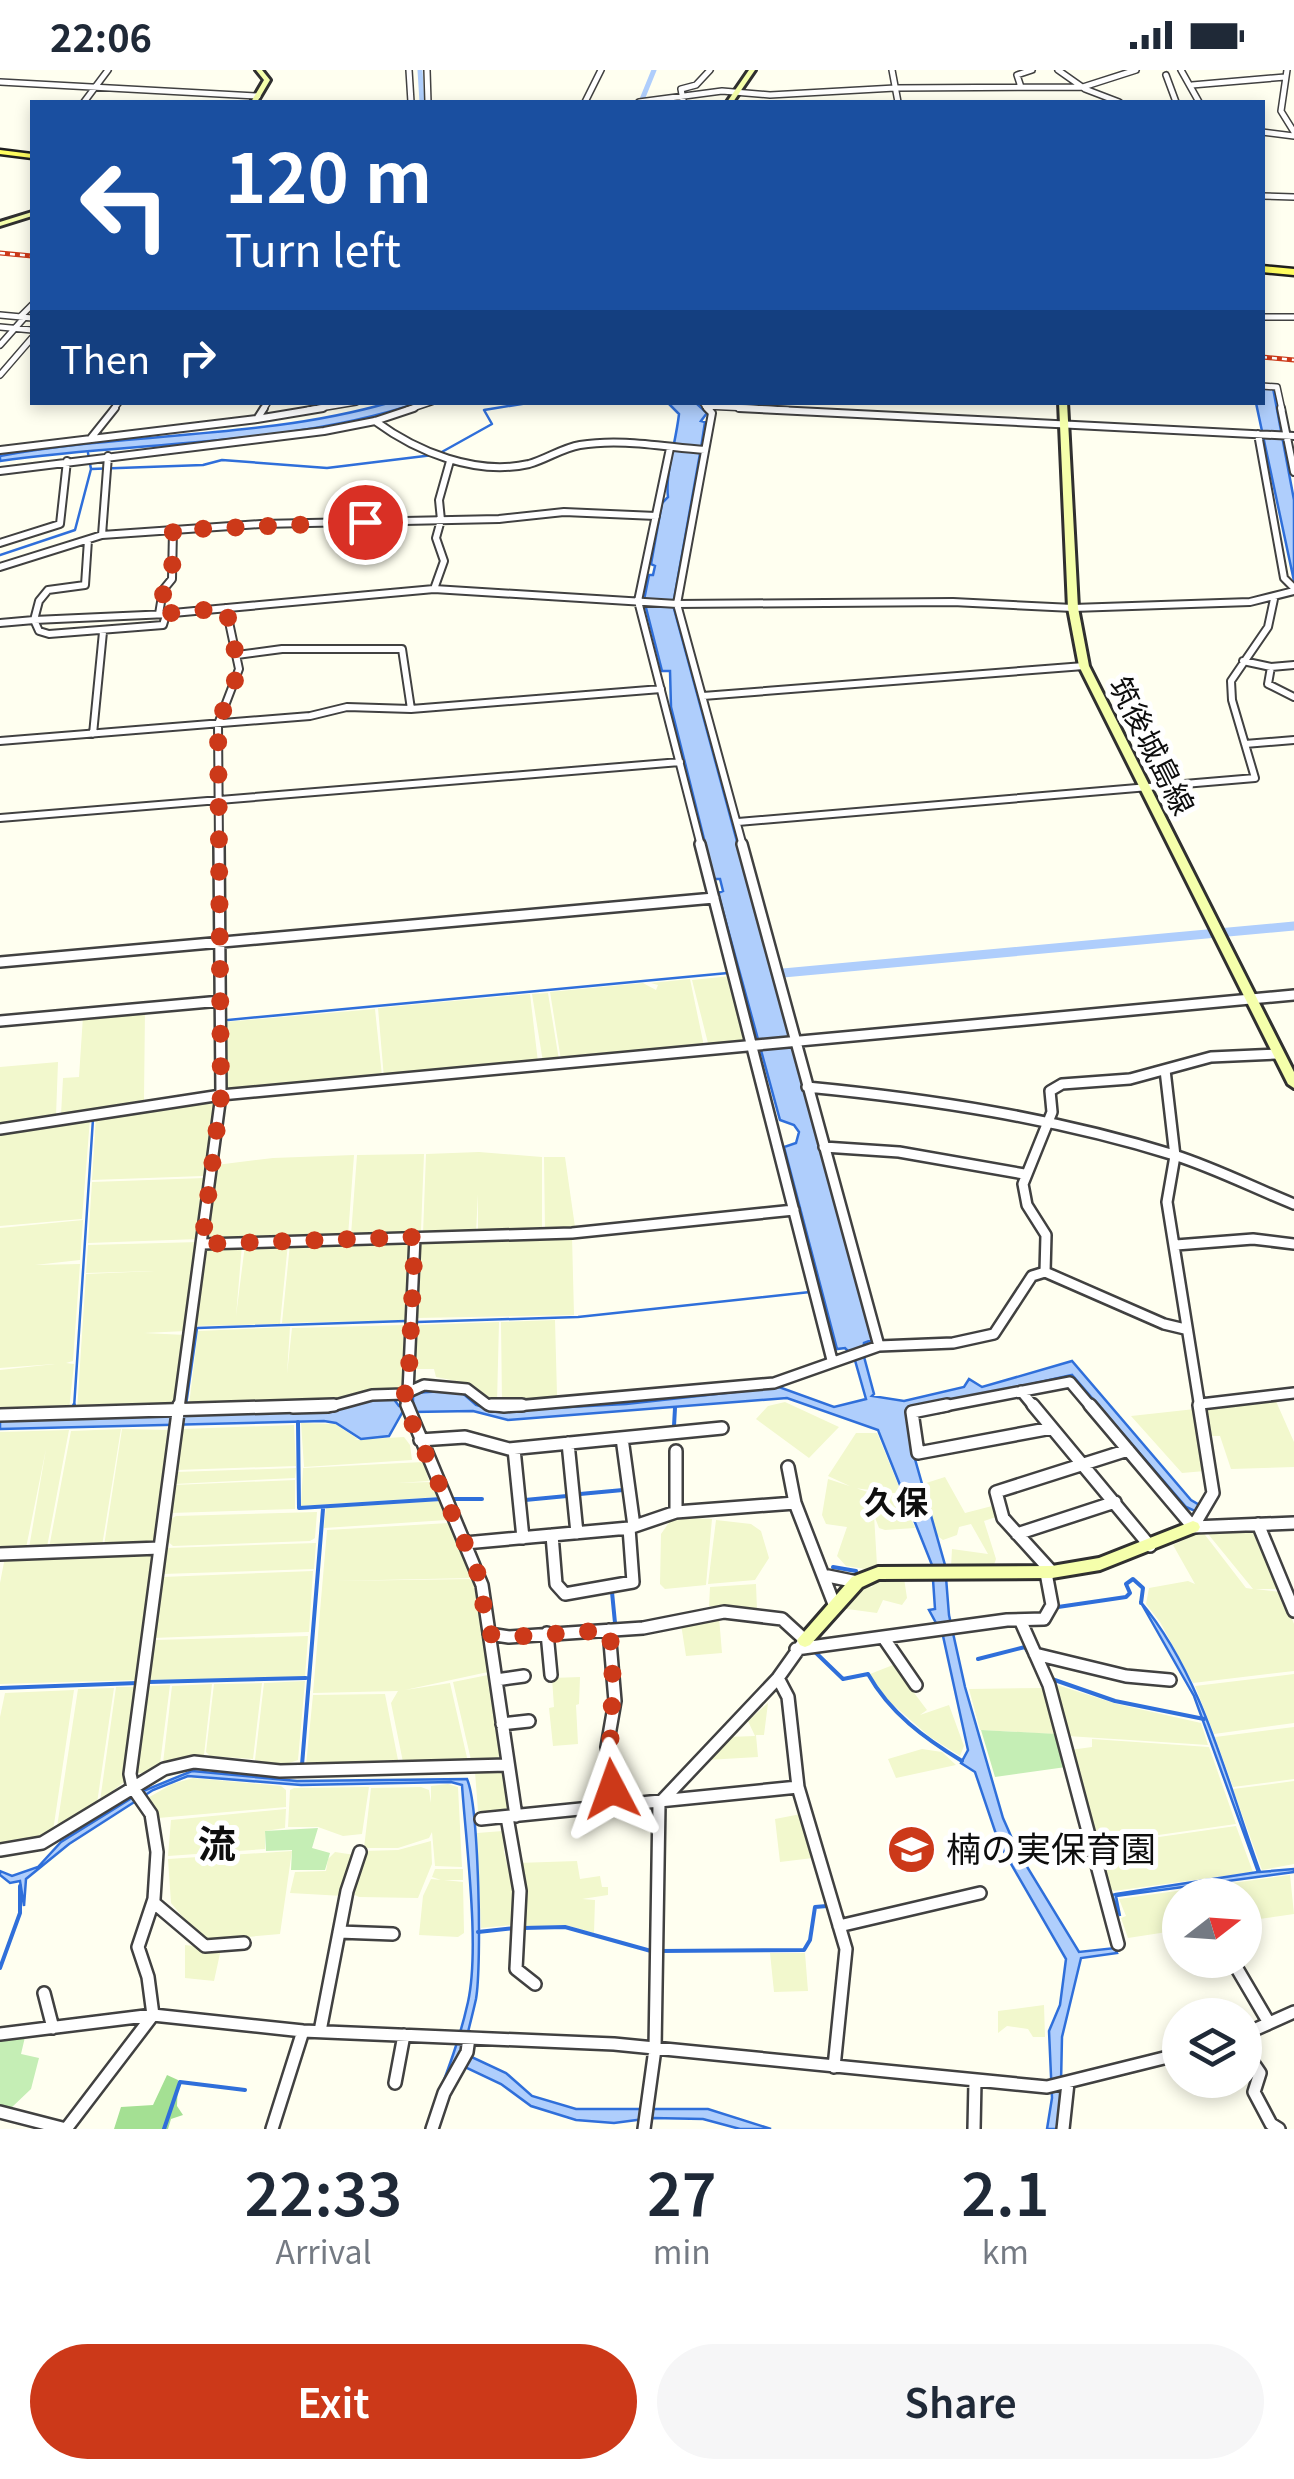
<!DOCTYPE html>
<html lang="en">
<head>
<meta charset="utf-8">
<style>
	:root { --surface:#fff; --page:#f6f6f7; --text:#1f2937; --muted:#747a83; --accent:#cc3919 }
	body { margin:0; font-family:Georgia,"Noto Sans JP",serif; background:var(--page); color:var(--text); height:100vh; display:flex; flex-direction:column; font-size:38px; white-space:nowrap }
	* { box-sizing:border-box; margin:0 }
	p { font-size:32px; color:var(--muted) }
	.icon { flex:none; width:55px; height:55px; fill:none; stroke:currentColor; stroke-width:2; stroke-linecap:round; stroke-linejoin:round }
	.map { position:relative; height:2059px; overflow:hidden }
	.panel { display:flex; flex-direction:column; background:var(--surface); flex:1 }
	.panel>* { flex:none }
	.guide { position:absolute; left:30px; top:30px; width:1235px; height:305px; border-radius:0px; box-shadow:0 5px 15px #0003; background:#1a4fa0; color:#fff; overflow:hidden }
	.needle { width:65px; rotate:73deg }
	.controls { position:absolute; left:1162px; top:1808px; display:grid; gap:20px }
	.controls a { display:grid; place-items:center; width:100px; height:100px; border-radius:50%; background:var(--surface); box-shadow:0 5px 15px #0003; font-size:50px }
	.pin { position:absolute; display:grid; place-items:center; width:85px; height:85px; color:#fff; margin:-42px; border:5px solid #fff; border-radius:50%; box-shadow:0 2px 10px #0007 }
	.me { position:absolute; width:110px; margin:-55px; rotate:356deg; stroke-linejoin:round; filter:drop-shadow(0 0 8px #0008) }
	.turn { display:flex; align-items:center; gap:35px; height:210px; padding:0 30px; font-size:45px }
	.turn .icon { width:130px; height:130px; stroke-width:2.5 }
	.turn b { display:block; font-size:70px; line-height:85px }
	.then { display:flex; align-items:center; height:95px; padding:0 30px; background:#0003; gap:20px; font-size:38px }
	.eta { display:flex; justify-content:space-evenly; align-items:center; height:170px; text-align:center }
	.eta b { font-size:60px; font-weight:600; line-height:70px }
	.cta { display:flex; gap:20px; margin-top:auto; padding:20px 30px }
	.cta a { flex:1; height:115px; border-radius:60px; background:var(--accent); color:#fff; font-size:40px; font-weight:600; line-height:115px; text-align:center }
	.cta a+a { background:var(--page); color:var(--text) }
	.status { display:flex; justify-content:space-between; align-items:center; height:70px; padding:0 50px; background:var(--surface); direction:ltr }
	.status svg { height:28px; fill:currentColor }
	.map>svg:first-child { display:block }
</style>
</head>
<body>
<div class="status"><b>22:06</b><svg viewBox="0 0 49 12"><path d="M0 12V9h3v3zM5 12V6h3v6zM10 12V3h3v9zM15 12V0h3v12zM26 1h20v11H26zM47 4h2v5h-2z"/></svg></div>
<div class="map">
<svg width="1294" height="2059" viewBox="0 0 1294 2059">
	<rect width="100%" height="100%" fill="#fffff0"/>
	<path fill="#f2f8cd" d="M731,906L747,971L709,977L692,910Z
		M690,909L704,976L561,990L550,922L643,913L656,920L658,915L651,913Z
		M548,923L559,990L543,992L532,924Z
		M530,924L538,992L384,1008L378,938Z
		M375,939L382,1006L225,1020V952Z
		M145,940L144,1030L61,1045L63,1008L79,1007L83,946Z
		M58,992L56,1046L0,1056V997Z
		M208,1032L217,1035L203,1106L92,1110L96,1046Z
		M90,1049L82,1149L0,1156V1063Z
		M479,1082L542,1087V1161L478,1159V1124L476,1162L423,1164L426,1084Z
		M424,1084L421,1160L416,1164L351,1165L357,1085Z
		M354,1085L348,1166L206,1170L216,1095L273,1088Z
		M544,1087H565L575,1157L572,1160L545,1161Z
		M205,1108L199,1169L88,1173L92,1112Z
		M83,1150L80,1190L35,1195L80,1194L73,1291L66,1293L74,1294L69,1340L0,1342V1300L55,1294L0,1298V1158Z
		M572,1166L574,1245L415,1248L418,1174L422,1170Z
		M409,1171L407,1250L282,1253L290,1174Z
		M199,1172L195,1198L190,1199L193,1205L186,1261L144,1263L186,1265L176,1337L77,1340L86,1204L155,1201L86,1203L88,1175Z
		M288,1173L280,1254L194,1256L205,1179L242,1175L236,1246L245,1175Z
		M555,1250L557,1325L551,1331L502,1334L501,1252Z
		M499,1252L497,1333L466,1313L436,1307L434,1299H414L415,1255Z
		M404,1255L403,1318L322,1333L189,1335L198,1261L290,1257L287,1304L292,1258Z
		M1275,1329L1294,1372V1397L1231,1399L1220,1366H1210L1206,1340Z
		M785,1332L839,1357L809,1388L756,1349L768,1336Z
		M1195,1339L1205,1401L1182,1403L1131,1346Z
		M301,1353L335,1354L358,1369L354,1370L404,1367L410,1375L412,1390L304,1397Z
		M294,1355L296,1396L176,1400L182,1359Z
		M121,1359L102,1476L49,1478L71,1361Z
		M122,1359L172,1360L157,1470L153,1474L104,1476Z
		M69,1360L47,1477L29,1478L46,1379L26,1478L0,1479V1362Z
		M856,1363H877L902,1424L854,1418L828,1406Z
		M423,1392L429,1411L397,1413L430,1412L437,1427L301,1436L303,1398Z
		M296,1398L295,1408L174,1414L176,1402Z
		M945,1407L965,1443L996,1435L999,1446L984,1451L996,1489L993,1498L951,1497L952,1479L988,1484L971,1454L959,1457L957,1465L943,1470L935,1464L923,1414Z
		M828,1409L877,1425L875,1444L879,1425L903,1428L915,1458L885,1460L879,1458L874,1445L877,1495L865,1499L846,1496L837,1486L847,1457L826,1454L822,1445Z
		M295,1410V1439L171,1443L174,1415Z
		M439,1431L447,1450L324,1458L326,1438Z
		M317,1442L315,1468L310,1471L173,1476L166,1470L169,1450L176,1446Z
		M687,1448L712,1449L706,1515L665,1519L660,1514L661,1464L670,1451Z
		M716,1450L751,1454L761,1461L769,1488L755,1510L708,1514Z
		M449,1453L472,1508L333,1511L473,1509L488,1602L405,1620L450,1613L468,1692H403L391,1633L398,1621L313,1623L327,1460Z
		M1254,1458L1281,1519H1255L1281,1522L1294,1554V1601L1193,1613L1160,1552L1146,1534L1149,1518L1188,1511L1195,1514L1173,1475L1202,1461L1246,1518L1253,1519L1204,1459Z
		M316,1473L314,1499L162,1504L166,1478Z
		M154,1483L137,1610L0,1614V1513L5,1487Z
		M313,1501L309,1562L153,1568L162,1507Z
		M904,1508L907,1528L902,1535L883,1530L877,1543L840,1538L860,1518L873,1517L869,1513Z
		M756,1514L757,1540L709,1536L710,1517Z
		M719,1547L722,1583L686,1586L681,1554Z
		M308,1566L305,1607L148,1610L154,1570Z
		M893,1595L927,1640L920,1645L949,1635L964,1676L960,1686L930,1667L883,1626L870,1604Z
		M1294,1604V1653L1214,1664L1195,1616Z
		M488,1605L501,1685L495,1691L471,1690L453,1612Z
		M580,1607L579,1634L576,1635L578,1674L553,1676L549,1638L554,1637L552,1608Z
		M305,1611L298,1690L281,1696L255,1690L264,1613Z
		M262,1613L253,1689L210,1686L206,1682L214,1614Z
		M212,1614L204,1685L163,1693L172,1616Z
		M1054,1614L1117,1634L1201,1653L1208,1675L1067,1666Z
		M170,1615L160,1694L148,1703H136L148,1616Z
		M116,1617H137L124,1712L100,1731Z
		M114,1618L97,1733L57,1757L78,1619Z
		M1044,1618L1054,1664L980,1660L969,1619Z
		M74,1620L53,1761L47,1766L0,1774V1647L5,1623Z
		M385,1624L398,1690L306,1695L313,1625Z
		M768,1633L764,1665H756L758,1687L707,1690L728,1667L755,1666L748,1651Z
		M1294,1657V1709L1233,1717L1215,1667Z
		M1092,1669L1209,1677L1236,1754L1095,1774L1070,1680L1092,1677Z
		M922,1679L942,1682L956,1695L896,1708L888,1689Z
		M499,1700L505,1707L509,1740L495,1744L478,1741L475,1702Z
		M193,1708L281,1716L286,1720V1737L158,1748L146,1729L172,1714Z
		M1294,1711V1794L1262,1800L1233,1719Z
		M448,1714L458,1717L462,1797L435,1796L432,1762L429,1768L398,1778H364L371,1718L421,1717L429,1720L431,1733V1716Z
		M369,1717L362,1764L343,1766L318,1757H288L290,1720L294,1718Z
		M286,1739L285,1758L265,1761V1779L168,1786L171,1750Z
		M801,1744L813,1788L780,1792L775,1749Z
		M1236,1756L1253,1802L1114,1821L1106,1815L1096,1776Z
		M503,1761L504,1782L514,1821V1855L481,1858L477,1763Z
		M431,1771L432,1794L418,1828L359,1827L351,1823L363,1781L398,1780Z
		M292,1781L280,1864L203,1871L171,1833L168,1789Z
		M335,1782L355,1785L343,1826L290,1823L295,1802L326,1801L328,1789Z
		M577,1791L580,1809L600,1806L602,1817H608V1825L582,1829L595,1830L594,1863L566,1855L521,1857L517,1793Z
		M435,1799H463V1810H444L463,1812L464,1863L458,1867L419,1865L423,1826L431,1809L441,1810L432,1807Z
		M1290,1805L1294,1844L1245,1851V1825H1180V1860L1128,1868L1121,1848L1126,1846L1119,1829Z
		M185,1875L221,1879L214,1911L185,1908Z
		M770,1883H805L808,1921L774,1922Z
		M1044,1935L1045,1967H1033L1028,1959L1007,1956L998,1963V1941Z"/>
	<path fill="#c5eeb5" d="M981,1660L1057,1664L1066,1697L995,1707Z
		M318,1758L312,1778L330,1783L325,1800H291L292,1780L266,1781L265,1761Z
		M25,1967L21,1984L39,1988L31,2019L10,2039L0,2038V1970Z"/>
	<path fill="#a4e093" d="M167,2005L178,2010L177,2036L183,2045L171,2049L168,2059H114L121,2037L153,2035Z"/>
	<path fill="#afcefc" stroke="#2f6fda" stroke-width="2.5" d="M1263,318H1273L1294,430V511L1256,333L1262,332Z
		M388,333H418C286,377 136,371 0,391V386C129,362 262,369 388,333Z
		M668,333H696L707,343L701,351L705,352L701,378L673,535L872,1270L864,1273L863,1283L874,1324L872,1326L904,1331L964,1317L969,1309L982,1317L1072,1291L1191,1430L1201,1436L1197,1442L1186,1437L1072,1305L906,1342L911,1375L945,1495L949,1545L965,1617L1003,1748L1018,1782L1079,1882L1115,1878L1117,1883L1081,1888L1062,1967L1060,2059H1047L1052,2028L1049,1961L1060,1935L1066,1889L999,1773L975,1702L961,1693L968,1680L943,1566L929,1540L935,1539L932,1495L878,1360L787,1328L508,1350L473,1341L412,1342L402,1343L389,1366L361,1369L336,1353L324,1351L0,1359V1349L321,1341C345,1337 368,1328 393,1328L399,1336H413V1323L459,1320L476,1335L496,1341L626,1334L779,1317L834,1337L866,1329L854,1287L845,1278L837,1279L784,1077L796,1073L799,1062L794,1055L780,1050L718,823L723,821L720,809H714L671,637L670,601H662L644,530L649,505H653L655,496L651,494L662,433L668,427C665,404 676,372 679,344Z
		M1140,1531C1203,1606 1227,1712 1260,1802L1294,1799V1802L1116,1826L1120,1846L1112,1825L1116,1824L1258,1802L1194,1626Z
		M192,1701L297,1711L467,1709C479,1736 482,1895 476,1929C472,1947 467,1965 463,1983L506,2003L532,2026L576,2039H708L771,2059H740L703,2049L652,2048L614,2053L576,2050L531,2036L501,2014L463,1996L435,2034C448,2000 460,1968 468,1932C480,1877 466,1774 462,1715L451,1712L301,1715L188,1706L153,1720L69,1774L26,1809L24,1836L20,1811L10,1813L0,1805V1801L12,1806L38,1797L61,1772L143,1721Z"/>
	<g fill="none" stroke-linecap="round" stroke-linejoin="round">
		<path stroke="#2f6fda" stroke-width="2.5" d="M440,383L492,354L484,340L534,332
			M91,399L203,395L222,390L327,398L433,385
			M0,485L75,460L91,399L88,383
			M228,950L728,903
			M417,1252L578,1247L810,1222
			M186,1335L197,1258L406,1251
			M74,1338L93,1049"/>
		<path stroke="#2f6fda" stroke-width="4" d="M74,1340V1335
			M298,1352L299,1438L441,1429
			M674,1356L675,1338
			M580,1424L623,1420
			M449,1429H482
			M525,1430L567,1426
			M833,1497L856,1501
			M612,1522L615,1553
			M1058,1537L1126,1527L1130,1523L1126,1514L1133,1509L1143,1518L1141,1533
			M814,1581L843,1609L868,1604C890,1643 924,1668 962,1691
			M978,1589L1025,1577L1042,1606
			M1049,1608L1115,1631L1204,1649
			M149,1612L306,1608
			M0,1618L138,1613
			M302,1695L323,1439
			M579,1745L601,1743
			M523,1858L565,1857L651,1881
			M478,1862L515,1858
			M659,1881L804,1880L810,1870L815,1837L827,1836
			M0,1898L20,1843V1816
			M164,2059L180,2012L245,2020"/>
		<path stroke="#afcefc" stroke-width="5" d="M420,0L422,32
			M641,32L654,0"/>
		<path stroke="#afcefc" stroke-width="9" d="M783,903L1294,856"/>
		<defs>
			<path id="street-far3" d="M409,0L411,32
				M427,0L428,32
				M892,0L898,32
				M1058,0L1085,19L1119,32
				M1181,0L1199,32
				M1287,0L1281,41L1294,62
				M1166,5L1176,32
				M0,12L258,26
				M1192,15L1285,7
				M1021,17L1017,5L1032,0
				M683,30L681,19L696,15L710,0
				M84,32L108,0
				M585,32L601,0
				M639,32L722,21L770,25L895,18L1083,17L1136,0
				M1262,62L1294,66
				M1262,126L1294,127
				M0,245L32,248
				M21,246L32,235
				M1262,247H1294
				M0,257L32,260
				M0,275L24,248L21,246
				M0,305L32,268
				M1262,316L1277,317L1282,340
				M702,332L710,340
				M705,336L788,340
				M113,340L119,332
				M263,340L268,332
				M308,340L356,332
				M407,340L431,332"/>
			<path id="street-far2" d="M707,338L712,343L677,534L743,776
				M739,338L1294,366
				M1281,338L1294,402
				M257,349L323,338
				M375,351C417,382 476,406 529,394C547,389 562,378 580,375C621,368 664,377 705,380
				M1258,364L1284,508L1294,518
				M91,368L115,338
				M670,378L638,531L701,776
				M0,380L257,349L264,338
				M0,401L324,361L375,351L414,338
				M102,465L108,386
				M88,470L85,515L48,520L39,531L34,550L168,544
				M0,473L60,454L67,391
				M0,497L102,465L261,454L499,449L564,442L656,446
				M434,519L444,491L436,468L441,450L439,430L450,391
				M159,544L163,520L172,509L173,460
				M0,553L34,550L39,561L49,564L163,555L166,545L173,543L434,519L677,534L953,532L1073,538L1250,532L1294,521
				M237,585L282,579H402L411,639
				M1243,591L1271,597L1294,595
				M1271,597L1268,614L1294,627
				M703,626L1084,596
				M93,664L103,562
				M0,671L310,646L347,637L411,639L661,619
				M1245,674L1294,670
				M0,748L680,692
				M738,752L1255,708L1232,630L1231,611L1268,557L1274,529
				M219,776L218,654L239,599L226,538"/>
			<path id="street-far1" d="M700,774L832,1290
				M742,774L879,1276
				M0,892L714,828
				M0,951L221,931
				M1165,1000L1175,1086L1167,1132L1200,1338
				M807,1017C931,1029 1055,1048 1174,1085C1215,1098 1254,1118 1294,1134
				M0,1059L221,1025L1294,925
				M824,1077L899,1082L1024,1104
				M202,1174L572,1163L794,1140
				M1176,1175L1253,1169L1294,1174
				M1045,1202L1046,1165L1027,1135L1023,1114L1052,1042L1050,1021L1062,1014L1130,1009L1211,987L1277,984
				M1021,1321L1035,1338
				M408,1322L415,1167
				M404,1324L408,1338
				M1201,1334L1294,1323
				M179,1338L221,1025L219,774
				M293,1338L328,1337L372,1325L404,1324L424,1315L467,1319L488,1335L504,1337L774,1313L879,1276L953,1273L994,1264L1032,1206L1045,1202L1164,1254L1185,1259
				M934,1338L1070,1312L1092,1338"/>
			<path id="street" d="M407,1335L482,1515L516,1746
				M491,1335H522
				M947,1335L912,1342L918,1383L1052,1358
				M1033,1335L1150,1476
				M1090,1335L1193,1457
				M0,1345L334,1335
				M622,1368L634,1456
				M420,1370L465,1367L509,1379L722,1358
				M568,1373L577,1463
				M514,1379L523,1468
				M676,1381V1442
				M788,1397L795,1433
				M1258,1454L1294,1541
				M1193,1457L1213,1423L1199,1335
				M1193,1457L1294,1453
				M1017,1464L1115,1432
				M552,1465L556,1514L565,1524L633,1512L629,1458
				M465,1473L629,1458L676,1442L795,1433L834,1534
				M0,1484L160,1478
				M1052,1502L1003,1448L996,1422L1128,1380
				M823,1505L857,1512
				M1021,1552L1049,1615L1118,1874
				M609,1560L615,1631L607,1677L617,1735
				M547,1563L551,1605
				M489,1564L509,1567L643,1558L724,1542L782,1549L805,1570L778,1608L659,1734L655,1979L644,2059
				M883,1567L916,1615
				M796,1579L1007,1550L1044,1549L1052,1535L1046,1503
				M1035,1584L1126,1606L1170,1610
				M778,1608L788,1627L798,1717L846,1879L834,1997
				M496,1610L524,1606
				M502,1654L529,1651
				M507,1747L520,1821L516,1899L535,1914
				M481,1749L798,1717
				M0,1780L42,1773L164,1699L194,1692L280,1701L507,1695
				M1041,1782L1092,1775
				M153,1832L205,1876L244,1873
				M839,1856L980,1823
				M339,1862L393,1864
				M1232,1890L1269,1953
				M44,1923L53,1958
				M320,1961L347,1821L360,1782
				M0,1964L153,1945L303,1961L614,1974L1047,2017L1180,1984
				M1245,1964L1294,1942
				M1245,1981L1260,2003L1254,2022L1271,2054L1279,2059
				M395,2013L404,1965
				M0,2042L66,2059
				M66,2059L153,1945L148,1907L138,1877L154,1829L157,1782L151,1744L133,1718L130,1704L179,1335
				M272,2059L303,1961
				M432,2059L444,2023L467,1982L469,1968
				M974,2059L975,2011
				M1063,2059L1068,2013"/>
			<path id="secondary" d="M256,0H262L270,10L257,32H251L264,10Z
				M749,0H755L733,32H727Z
				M32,142V146L0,156V152Z
				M1059,332H1067L1078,538L1089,596L1294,1002V1018L1288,1014L1079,596L1068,538Z
				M1193,1451L1198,1453L1200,1457L1198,1461L1100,1500L1052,1508L879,1509L862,1517L810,1575L805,1577L800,1575L797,1570L852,1507L878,1497L1052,1496L1099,1488Z"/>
			<path id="primary" d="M0,80L32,84V88L0,84Z
				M1262,196L1294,199V205L1262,202Z"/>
		</defs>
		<use href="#street-far3" stroke="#414141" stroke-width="8"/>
		<use href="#street-far2" stroke="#414141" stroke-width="10"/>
		<use href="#street-far1" stroke="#414141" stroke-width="14"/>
		<use href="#street" stroke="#414141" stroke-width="16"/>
		<use href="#secondary" stroke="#303030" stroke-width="6"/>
		<use href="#primary" stroke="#1f1f1f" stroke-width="5"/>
		<use href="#street-far3" stroke="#fff" stroke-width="5"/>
		<use href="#street-far2" stroke="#fff" stroke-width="6"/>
		<use href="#street-far1" stroke="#fff" stroke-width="9"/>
		<use href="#street" stroke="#fff" stroke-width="11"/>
		<use href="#secondary" fill="#f5ffab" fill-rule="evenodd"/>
		<use href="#primary" fill="#fffd60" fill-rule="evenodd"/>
		<defs>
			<path id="rail" d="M0,183L32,186
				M1262,287L1294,290"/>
		</defs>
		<use href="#rail" stroke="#cc3919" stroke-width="5"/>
		<use href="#rail" stroke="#fff" stroke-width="2.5" stroke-dasharray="5" stroke-linecap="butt"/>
	</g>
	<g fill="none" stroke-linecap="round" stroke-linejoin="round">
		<path stroke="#cc3919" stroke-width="18" stroke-dasharray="0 32.4" d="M365,452L173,460L172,509L164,520L159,544L226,538L239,600L218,654L221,1026L202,1174L415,1167L408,1322L404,1324L410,1348L477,1501L489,1564L510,1567L609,1560C618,1615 606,1666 612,1719"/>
	</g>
	<defs>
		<symbol id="school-disc" viewBox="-11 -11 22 22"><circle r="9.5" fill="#cc3919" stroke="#fff"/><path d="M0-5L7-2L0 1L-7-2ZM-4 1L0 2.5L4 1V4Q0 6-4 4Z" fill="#fff"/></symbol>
	</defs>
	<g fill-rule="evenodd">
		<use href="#school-disc" x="884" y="1752" width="55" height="55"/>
	</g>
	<g text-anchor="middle" stroke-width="10" stroke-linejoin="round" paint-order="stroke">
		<g font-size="30" fill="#0e0e0e" stroke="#fff">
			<text transform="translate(1151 676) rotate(63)" y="10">筑後城島線</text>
		</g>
		<g font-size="32" font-weight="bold" fill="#0e0e0e" stroke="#fff">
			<text x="896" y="1444">久保</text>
		</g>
		<g font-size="35" fill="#0e0e0e" stroke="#fff" text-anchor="start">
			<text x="946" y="1792">楠の実保育園</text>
		</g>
		<g font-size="38" font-weight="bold" fill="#0e0e0e" stroke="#fff">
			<text x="217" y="1788">流</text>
		</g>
	</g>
</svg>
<div class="controls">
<a><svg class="needle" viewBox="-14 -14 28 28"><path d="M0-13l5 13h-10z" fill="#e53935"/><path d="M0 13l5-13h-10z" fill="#747a83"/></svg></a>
<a><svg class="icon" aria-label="layers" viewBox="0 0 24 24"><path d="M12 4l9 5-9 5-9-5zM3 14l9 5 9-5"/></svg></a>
</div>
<div class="pin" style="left:365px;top:452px;background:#d93025"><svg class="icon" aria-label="arrive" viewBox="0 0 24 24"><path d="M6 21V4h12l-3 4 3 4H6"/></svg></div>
<svg class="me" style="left:612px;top:1719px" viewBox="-20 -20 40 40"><path d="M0-17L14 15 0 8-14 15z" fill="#cc3919" stroke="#fff" stroke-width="4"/></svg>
<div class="guide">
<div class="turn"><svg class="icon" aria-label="left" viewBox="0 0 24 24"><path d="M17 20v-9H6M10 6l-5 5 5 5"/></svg><div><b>120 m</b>Turn left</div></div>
<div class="then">Then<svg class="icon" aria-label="right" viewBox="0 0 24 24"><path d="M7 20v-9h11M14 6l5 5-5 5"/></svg></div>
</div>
</div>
<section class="panel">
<div class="eta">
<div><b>22:33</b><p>Arrival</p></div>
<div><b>27</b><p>min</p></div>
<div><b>2.1</b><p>km</p></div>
</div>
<div class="cta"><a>Exit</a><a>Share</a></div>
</section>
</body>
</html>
